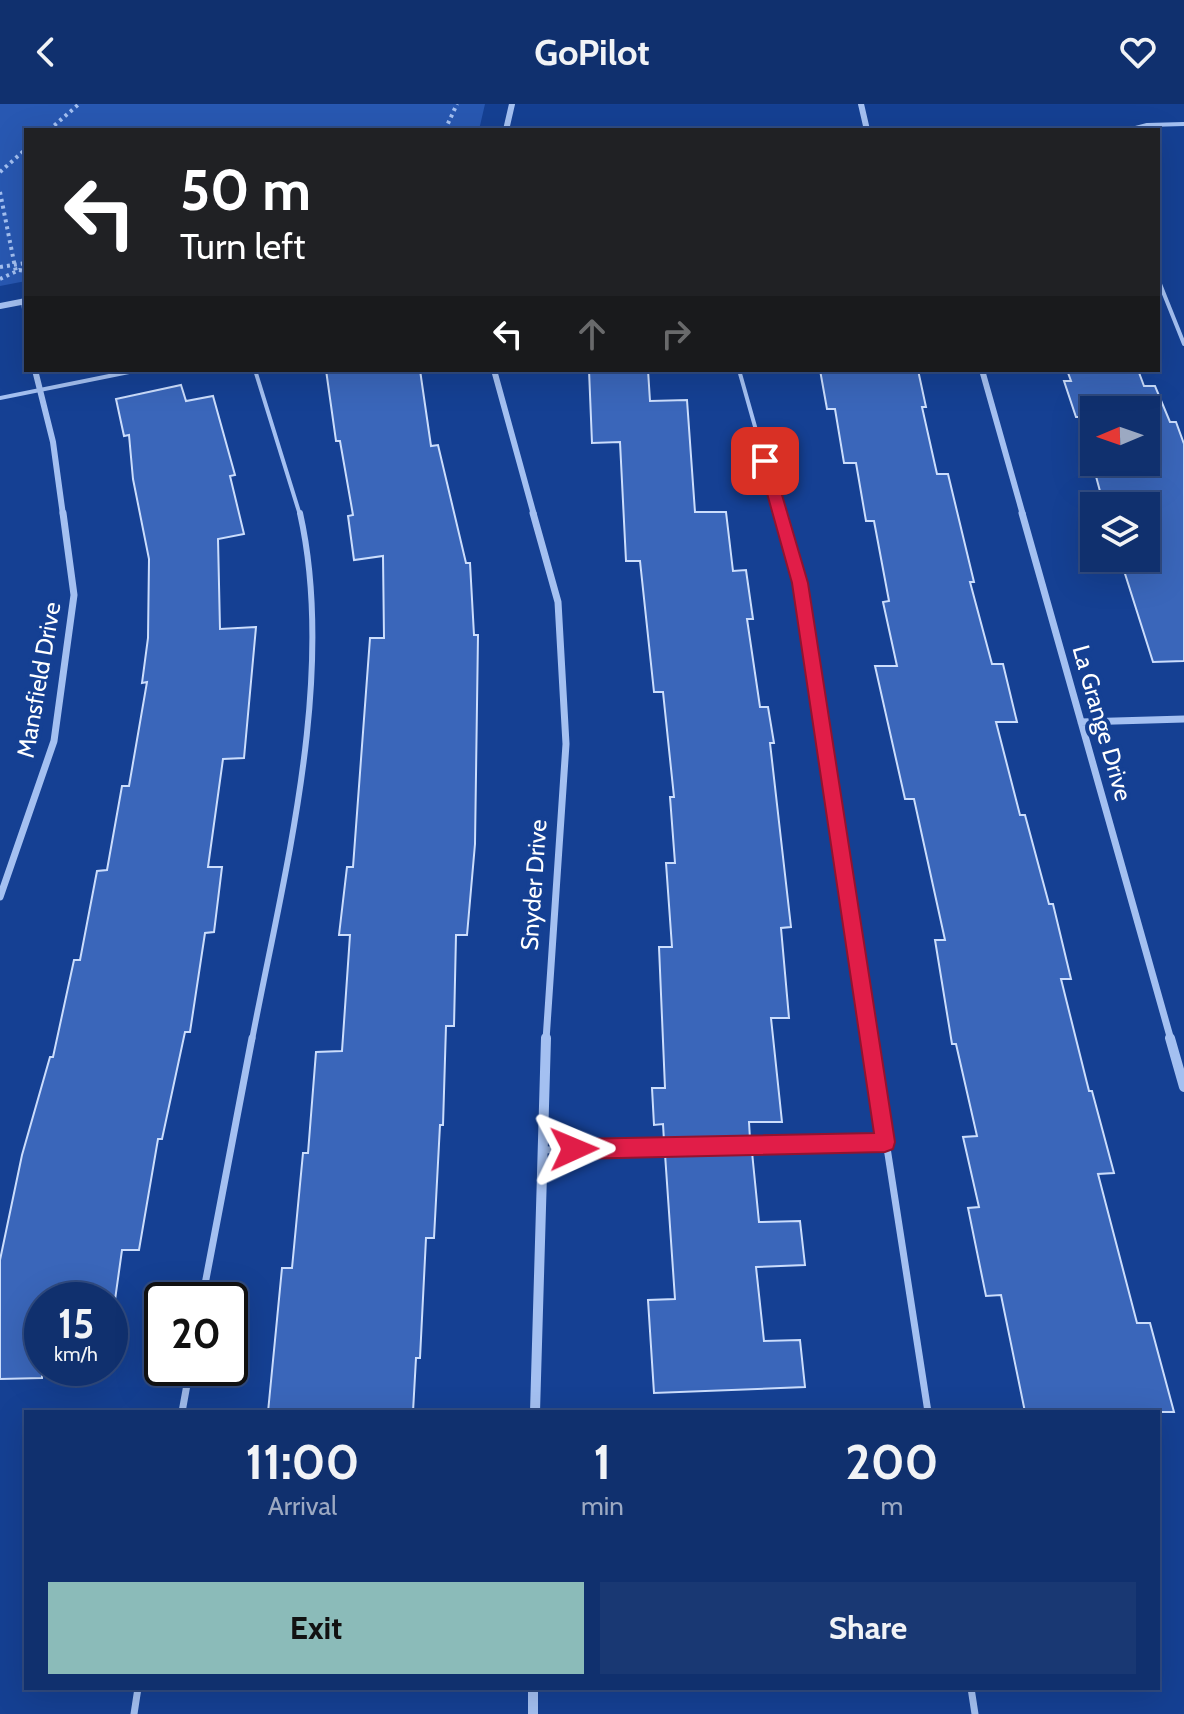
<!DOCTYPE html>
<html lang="en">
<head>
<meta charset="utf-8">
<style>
	:root { --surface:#10306e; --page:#193873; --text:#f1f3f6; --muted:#9ca9c2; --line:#304b81; --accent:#8bbbb9 }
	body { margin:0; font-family:Cabin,sans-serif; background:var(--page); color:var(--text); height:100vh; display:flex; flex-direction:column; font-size:30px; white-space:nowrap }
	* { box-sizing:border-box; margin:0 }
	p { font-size:26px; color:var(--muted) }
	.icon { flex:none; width:44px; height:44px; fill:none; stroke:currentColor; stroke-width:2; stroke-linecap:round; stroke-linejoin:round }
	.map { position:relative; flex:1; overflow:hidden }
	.drawer { position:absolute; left:24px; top:1306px; width:1136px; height:280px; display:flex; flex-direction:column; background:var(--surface); border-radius:0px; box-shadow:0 8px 32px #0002,0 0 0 2px var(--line) }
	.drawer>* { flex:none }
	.banner { position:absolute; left:24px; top:24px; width:1136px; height:244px; border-radius:0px; box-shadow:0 8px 32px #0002,0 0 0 2px var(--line); background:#202124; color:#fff; overflow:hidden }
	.needle { width:52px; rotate:268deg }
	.tools { position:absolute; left:1080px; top:292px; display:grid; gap:16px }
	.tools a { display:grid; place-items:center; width:80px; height:80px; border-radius:0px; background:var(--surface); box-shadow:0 8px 32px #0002,0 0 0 2px var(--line); font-size:40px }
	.speed { position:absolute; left:24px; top:1178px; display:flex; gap:16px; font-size:40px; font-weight:700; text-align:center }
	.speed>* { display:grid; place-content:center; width:104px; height:104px; border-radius:50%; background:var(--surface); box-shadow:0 8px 32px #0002,0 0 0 2px var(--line); line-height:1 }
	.speed small { font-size:20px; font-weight:400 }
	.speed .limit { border:4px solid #111; border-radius:12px; background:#fff; color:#111 }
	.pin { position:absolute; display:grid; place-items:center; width:68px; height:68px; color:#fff; margin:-34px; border-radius:16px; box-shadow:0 4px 12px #0006 }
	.me { position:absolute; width:88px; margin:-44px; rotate:89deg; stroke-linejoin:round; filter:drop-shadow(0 0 6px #0008) }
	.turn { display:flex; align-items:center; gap:28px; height:168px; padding:0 24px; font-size:36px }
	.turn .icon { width:104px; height:104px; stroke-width:2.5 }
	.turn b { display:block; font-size:56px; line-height:68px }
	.lanes { display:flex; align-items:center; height:76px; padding:0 24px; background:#0003; justify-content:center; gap:40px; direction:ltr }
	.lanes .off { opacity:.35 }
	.eta { display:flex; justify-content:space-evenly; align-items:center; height:136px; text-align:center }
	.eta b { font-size:48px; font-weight:800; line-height:56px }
	.button { display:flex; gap:16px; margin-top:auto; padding:16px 24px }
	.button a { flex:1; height:92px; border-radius:0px; background:var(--accent); color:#111; font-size:32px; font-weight:800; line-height:92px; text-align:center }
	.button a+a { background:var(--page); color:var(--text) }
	header { display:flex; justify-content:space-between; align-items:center; height:104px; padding:0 24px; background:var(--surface); font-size:36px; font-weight:800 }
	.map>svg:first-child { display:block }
</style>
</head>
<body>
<header><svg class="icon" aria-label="back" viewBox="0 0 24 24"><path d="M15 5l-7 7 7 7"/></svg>GoPilot<svg class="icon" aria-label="heart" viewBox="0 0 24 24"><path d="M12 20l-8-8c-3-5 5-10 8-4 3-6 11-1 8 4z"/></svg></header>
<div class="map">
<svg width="1184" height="1610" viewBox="0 0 1184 1610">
	<rect width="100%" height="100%" fill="#154093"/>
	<path fill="#2858b2" d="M0,0H485L479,26H26V177L0,182Z"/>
	<path fill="#3a66ba" stroke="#cbddfc" stroke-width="2" fill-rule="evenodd" d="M326,266H420L431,342L438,341L466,459H470L474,531H478L475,740L467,831H456L454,922H446L443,1021H440L434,1134H426L420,1254H416L413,1308H268L282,1164H292L303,1049H308L316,948L342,947L350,831H339L347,763H353L370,534H384L383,452L354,456L348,412L353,411L340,337H336Z
		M589,266H648L650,297L687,296L695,408H726L733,467L746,466L753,515H747L760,603H768L774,639H770L791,823L781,824L789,914H771L782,1018H749L750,1035L664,1037L663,1020L654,1021L652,984H665L659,843H672L666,759H675L670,693H674L663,588H654L640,457H626L620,338L592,339Z
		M820,266H918L926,303H922L937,370H948L974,478H970L992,560H1003L1017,618H996L1020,711H1025L1049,800H1053L1071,875H1061L1089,987H1092L1114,1069L1098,1070L1137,1219H1150L1174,1308H1025L1001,1191L986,1192L968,1104L979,1103L963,1033L977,1032L956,940H952L935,836H945L914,695H905L875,562H897L883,498L889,497L874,417H866L856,359H844L835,305H827Z
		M1067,266H1138L1144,282H1155L1170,318H1176L1184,340V557L1153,558L1120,454H1146V402H1104L1080,313H1076L1064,277H1071ZM1094,306H1146V358H1094Z
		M181,281L186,297L213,292L235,371L230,372L244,430L218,435L220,525L256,523L244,654L223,655L208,763H222L214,828L205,829L190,928H185L162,1035H158L139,1146H122L115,1196H42V1274L0,1275V1156L22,1051L50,953H53L74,856H80L97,767L107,766L122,682H129L147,578L142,579L148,534L149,455L133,375L129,331L124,332L116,295Z
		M752,1048L759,1118L800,1117L805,1161L756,1163L764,1237L800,1236L805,1283L654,1289L648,1196L675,1195L665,1050Z"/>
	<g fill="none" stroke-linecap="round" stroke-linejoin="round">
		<path stroke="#a4c0f1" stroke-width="4" stroke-dasharray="3 4" stroke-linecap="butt" d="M49,26L79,0
			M445,26L457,0
			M0,68L26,45
			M0,88L16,168
			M0,163L26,159
			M0,175L19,166L26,167"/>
		<path stroke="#a4c0f1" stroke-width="4" d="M1128,26L1147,21L1184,20
			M1158,175L1184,240
			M255,266L300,411
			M739,266L780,411
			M0,294L139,266"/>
		<path stroke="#a4c0f1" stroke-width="6" d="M780,409L800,479L871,936
			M252,936C283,773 337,574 300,409"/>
		<path stroke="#a4c0f1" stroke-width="7" d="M870,934L928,1308
			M543,1046L885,1038
			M202,1196L252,934
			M182,1308L190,1264
			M971,1584L975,1610
			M134,1610L138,1584"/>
		<path stroke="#a4c0f1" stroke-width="6" d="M861,0L867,26
			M506,26L512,0
			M24,197L26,213
			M0,202L26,197
			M35,266L53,338L63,411
			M494,266L534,411
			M982,266L1023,411"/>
		<path stroke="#a4c0f1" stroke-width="7" d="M533,409L558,498L566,640L546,936
			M1022,409L1171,936
			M1081,618L1184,615
			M0,793L54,637L74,491L63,409"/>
		<path stroke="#a4c0f1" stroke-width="10" d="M1170,934L1184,983
			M535,1308L546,934
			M533,1584V1610"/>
	</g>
	<path fill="#e11d48" stroke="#92132f" stroke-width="2" d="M765,352L772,357L808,479L895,1038L893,1045L885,1048L574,1055L567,1052L564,1045L567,1038L574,1035L874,1029L792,479L758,357Z"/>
	<g text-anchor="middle" stroke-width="8" stroke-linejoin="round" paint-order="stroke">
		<g font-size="24" fill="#fff" stroke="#154093">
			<text transform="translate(39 576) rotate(-80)" y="8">Mansfield Drive</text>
			<text transform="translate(1102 619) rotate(74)" y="8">La Grange Drive</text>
			<text transform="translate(534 781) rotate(-86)" y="8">Snyder Drive</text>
		</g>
	</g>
</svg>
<div class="tools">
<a><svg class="needle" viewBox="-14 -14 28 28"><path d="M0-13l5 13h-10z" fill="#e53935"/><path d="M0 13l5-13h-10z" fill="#9ca9c2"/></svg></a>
<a><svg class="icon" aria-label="layers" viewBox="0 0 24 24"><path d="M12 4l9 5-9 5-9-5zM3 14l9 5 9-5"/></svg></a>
</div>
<div class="speed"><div>15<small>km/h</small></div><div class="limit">20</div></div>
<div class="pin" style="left:765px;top:357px;background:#d93025"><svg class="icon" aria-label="arrive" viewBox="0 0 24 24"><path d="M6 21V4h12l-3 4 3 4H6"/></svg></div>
<svg class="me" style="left:574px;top:1045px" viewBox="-20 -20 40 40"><path d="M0-17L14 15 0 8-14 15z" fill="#e11d48" stroke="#fff" stroke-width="4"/></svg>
<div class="banner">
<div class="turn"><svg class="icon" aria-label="left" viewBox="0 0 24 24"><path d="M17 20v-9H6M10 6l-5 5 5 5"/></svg><div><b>50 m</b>Turn left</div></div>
<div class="lanes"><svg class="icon" aria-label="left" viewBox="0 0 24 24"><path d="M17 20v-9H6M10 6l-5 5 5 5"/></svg><svg class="icon off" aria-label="ahead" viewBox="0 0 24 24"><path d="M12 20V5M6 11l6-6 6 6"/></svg><svg class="icon off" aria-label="right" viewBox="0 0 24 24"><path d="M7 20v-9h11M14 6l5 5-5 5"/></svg></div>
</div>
<section class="drawer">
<div class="eta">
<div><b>11:00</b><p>Arrival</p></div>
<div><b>1</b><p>min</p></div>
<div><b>200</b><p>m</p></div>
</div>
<div class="button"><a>Exit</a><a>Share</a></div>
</section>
</div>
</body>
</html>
